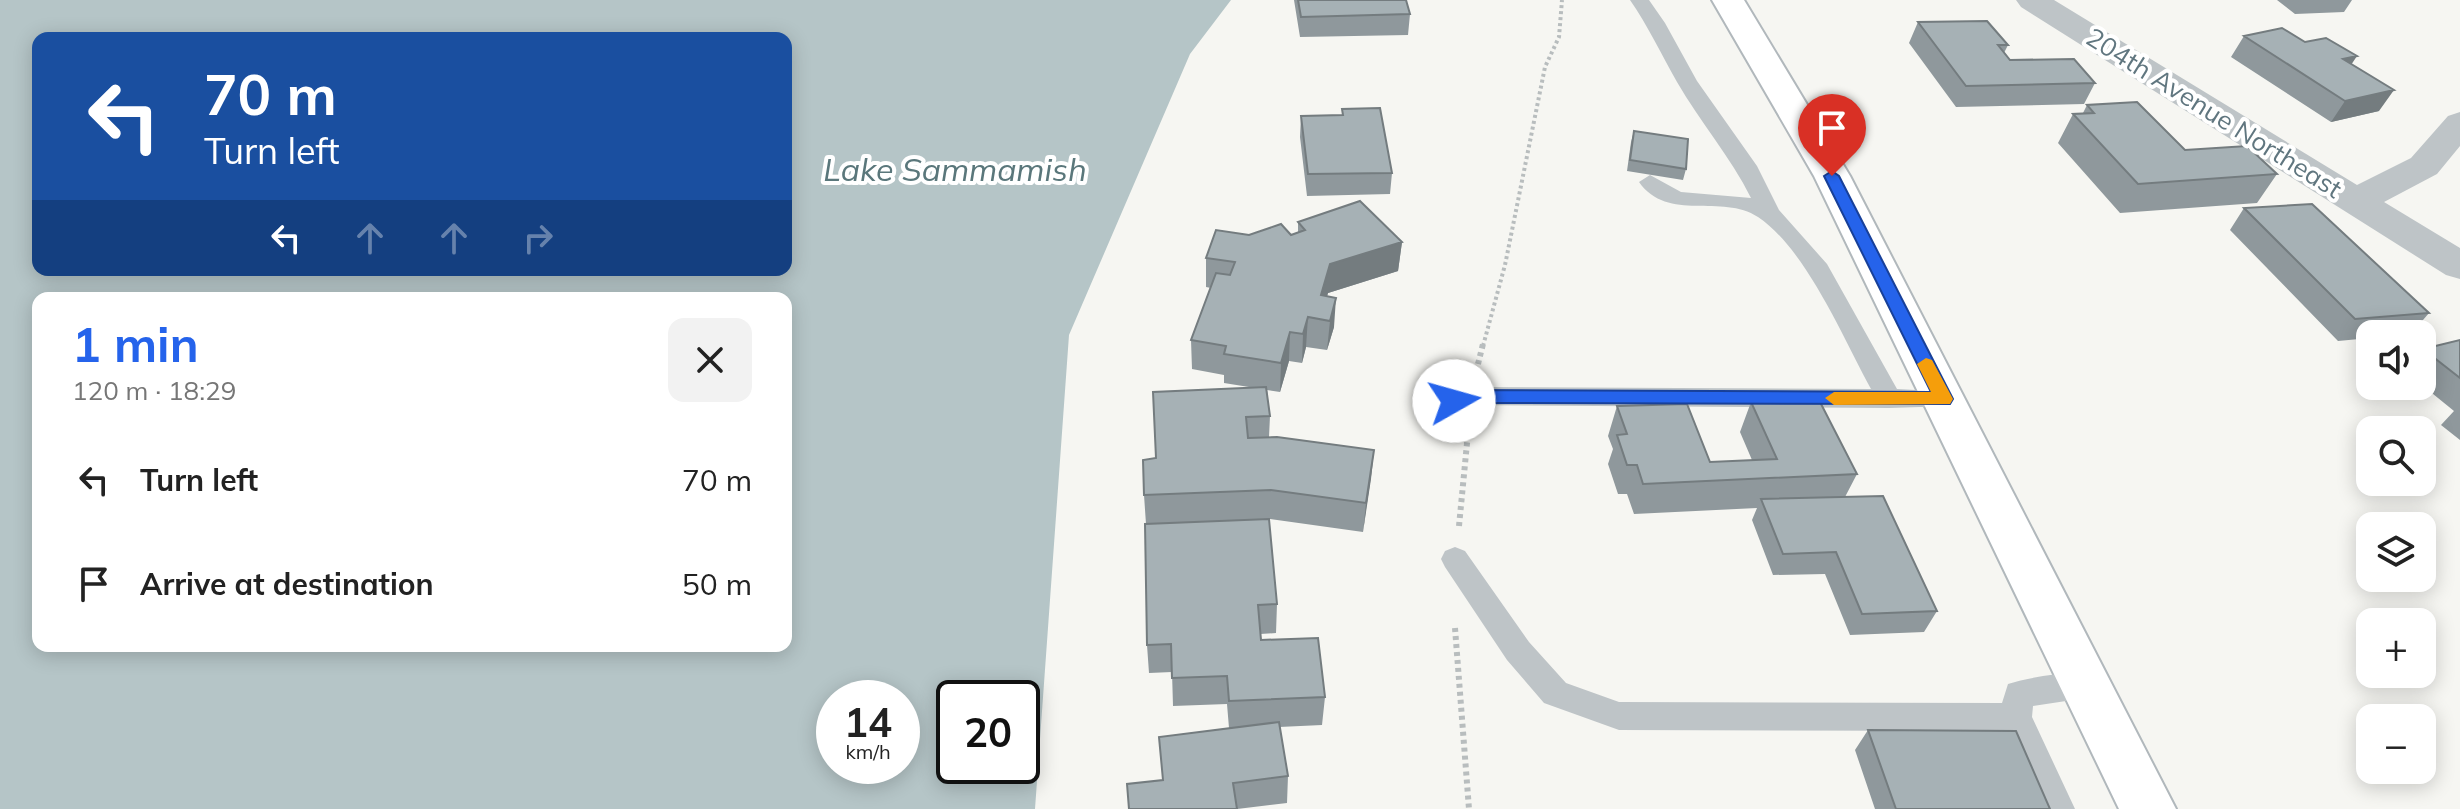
<!DOCTYPE html>
<html lang="en">
<head>
<meta charset="utf-8">
<style>
	:root { --surface:#fff; --page:#f2f2f2; --text:#222; --muted:#767676; --accent:#2563eb }
	body { margin:0; font-family:Mulish,sans-serif; background:var(--page); color:var(--text); height:100vh; display:flex; flex-direction:column; font-size:30px; white-space:nowrap }
	* { box-sizing:border-box; margin:0 }
	p { font-size:26px; color:var(--muted) }
	.icon { flex:none; width:44px; height:44px; fill:none; stroke:currentColor; stroke-width:2; stroke-linecap:round; stroke-linejoin:round }
	.map { position:relative; flex:1; overflow:hidden }
	.drawer { position:absolute; left:32px; top:292px; width:760px; height:360px; display:flex; flex-direction:column; background:var(--surface); border-radius:16px; box-shadow:0 4px 20px #0003 }
	.drawer>* { flex:none }
	.hud { position:absolute; left:32px; top:32px; width:760px; height:244px; border-radius:16px; box-shadow:0 4px 20px #0003; background:#1a4fa0; color:#fff; overflow:hidden }
	.controls { position:absolute; left:2356px; top:320px; display:grid; gap:16px }
	.controls a { display:grid; place-items:center; width:80px; height:80px; border-radius:16px; background:var(--surface); box-shadow:0 4px 20px #0003; font-size:40px }
	.speed { position:absolute; left:816px; top:680px; display:flex; gap:16px; font-size:40px; font-weight:700; text-align:center }
	.speed>* { display:grid; place-content:center; width:104px; height:104px; border-radius:50%; background:var(--surface); box-shadow:0 4px 20px #0003; line-height:1 }
	.speed small { font-size:20px; font-weight:400 }
	.speed .limit { border:4px solid #111; border-radius:12px; background:#fff; color:#111 }
	.pin { position:absolute; display:grid; place-items:center; width:68px; height:68px; color:#fff; margin:-82px -34px; border-radius:50% 50% 50% 0; rotate:-45deg; box-shadow:0 0 8px #0007 }
	.pin .icon { rotate:45deg }
	.me { position:absolute; width:88px; margin:-44px; rotate:83deg; stroke-linejoin:round; filter:drop-shadow(0 0 6px #0008) }
	.turn { display:flex; align-items:center; gap:28px; height:168px; padding:0 40px; font-size:36px }
	.turn .icon { width:104px; height:104px; stroke-width:2.5 }
	.turn b { display:block; font-size:56px; line-height:68px }
	.lanes { display:flex; align-items:center; height:76px; padding:0 40px; background:#0003; justify-content:center; gap:40px; direction:ltr }
	.lanes .off { opacity:.35 }
	.round { display:grid; place-items:center; flex:none; width:84px; height:84px; border-radius:16px; background:var(--page) }
	.head { display:flex; align-items:center; justify-content:space-between; height:136px; padding:0 40px }
	h1 { font-size:48px; font-weight:700; line-height:60px; color:var(--accent) }
	ul { padding:0; list-style:none }
	li { display:flex; align-items:center; gap:24px; height:104px; padding:0 40px }
	li div { flex:1 }
	li b { display:block; font-size:30px }
	li em { font-style:normal }
	.map>svg:first-child { display:block }
</style>
</head>
<body>
<div class="map">
<svg width="2460" height="809" viewBox="0 0 2460 809">
	<rect width="100%" height="100%" fill="#f6f6f2"/>
	<path fill="#b5c5c7" fill-rule="evenodd" d="M0,0H1231L1190,54L1069,335L1035,809H0ZM38,38H786V270H38ZM786,298V646H38V298ZM834,698H902V766H834ZM1022,698V766H954V698Z"/>
	<g fill="none" stroke-linecap="round" stroke-linejoin="round">
		<defs>
			<path id="secondary" d="M1712,0H1744L1850,176L2176,809H2119L1814,176Z"/>
		</defs>
		<use href="#secondary" stroke="#b1b8bc" stroke-width="4"/>
		<path stroke="#b8bdbe" stroke-width="4" stroke-dasharray="3 3" stroke-linecap="butt" d="M1483,346L1505,265L1545,67L1559,37L1562,0"/>
		<path stroke="#b8bdbe" stroke-width="6" stroke-dasharray="4 4" stroke-linecap="butt" d="M1478,364L1483,344
			M1459,526L1468,433
			M1455,628L1469,809"/>
		<path fill="#bec4c7" fill-rule="evenodd" d="M1630,0H1649L1665,23L1697,81L1757,166L1779,210L1827,264L1897,389L1953,392L1957,399L1953,406L1889,408L1470,405L1454,410L1445,408L1441,401L1445,394L1469,387L1871,389C1843,338 1806,249 1758,217C1722,193 1668,223 1639,182L1650,175L1681,192L1751,198C1730,156 1700,122 1677,82C1661,54 1648,26 1630,0Z
			M1455,547L1465,551L1529,642L1566,683L1619,702L2002,703L2008,684C2029,677 2078,669 2099,676L2104,686L2099,696L2033,706L2032,717L2075,809H2041L2006,731L1619,730L1544,703L1507,660L1445,567L1441,559L1445,551Z"/>
		<path fill="#bec4c7" fill-rule="evenodd" d="M2016,0H2054L2357,185L2411,158L2448,116L2460,112V146L2437,174L2384,202L2460,248V279L2446,275L2021,7Z"/>
		<use href="#secondary" fill="#fff" fill-rule="evenodd"/>
	</g>
	<path fill="#8f989c" d="M1294,0H1406L1410,14L1408,35L1300,37Z
		M2277,0H2352L2344,12L2295,14Z
		M1918,22L2008,45L2004,53L2010,60L2095,83L2084,104L1956,107L1909,43Z
		M2244,36L2305,42L2351,64L2379,111L2331,122L2231,57Z
		M2087,105L2185,150L2277,174L2257,203L2120,213L2058,143L2073,114L2083,113Z
		M1342,109L1392,173L1390,194L1307,196L1300,137L1301,116L1342,115Z
		M1634,131L1686,169L1683,180L1627,171L1631,142Z
		M2244,208L2429,313L2411,334H2370V338L2338,341L2230,230Z
		M1298,222L1402,242L1398,271L1328,293L1327,296L1334,327L1327,350L1306,347L1302,363L1289,361L1280,392L1267,390L1270,416L1269,437L1374,450L1363,532L1270,519L1186,523L1277,604L1276,633L1260,634L1261,640L1325,697L1322,725L1279,727L1288,776L1287,803L1237,809L1163,780L1159,737L1229,728L1227,704L1173,706L1172,672L1149,673L1147,645L1146,524L1144,495L1156,458L1249,387L1224,383V375L1192,369L1191,340L1211,288L1206,287V258L1249,235H1291L1298,232Z
		M2460,340V440L2441,425L2454,411L2422,385V350L2423,349Z
		M1751,402L1857,474L1845,497L1937,611L1924,632L1850,635L1825,574L1773,575L1752,520L1757,508L1634,514L1627,494H1618L1608,464L1613,449L1608,436L1617,406L1710,462L1752,460L1740,432Z
		M1868,730L2050,809H1875L1855,750Z"/>
	<path fill="#747c7f" d="M2357,56L2343,77V59Z
		M2394,90L2379,111L2331,122L2345,101Z
		M1402,242L1398,271L1328,293L1320,319L1321,295L1330,264Z
		M1336,298L1334,327L1327,350L1330,321Z
		M1308,317L1306,347L1302,363L1303,334Z
		M1290,332L1289,361L1280,392L1281,363Z
		M1374,450L1371,479L1363,532L1366,503Z"/>
	<path fill="#a6b1b5" stroke="#747c7f" stroke-width="2" d="M1298,0H1406L1410,14L1301,17Z
		M1987,21L2008,45H1998L2010,60L2074,59L2095,83L1966,86L1918,22Z
		M2282,28L2305,42L2326,38L2357,56L2343,59L2394,90L2345,101L2244,36Z
		M2137,102L2185,150L2247,146L2277,174L2138,184L2073,114L2094,113L2087,105Z
		M1380,108L1392,173L1308,174L1301,116L1343,115L1342,109Z
		M1634,131L1688,139L1686,169L1630,160Z
		M1360,201L1402,242L1330,264L1321,295L1336,298L1330,321L1308,317L1303,334L1290,332L1281,363L1224,354L1226,346L1191,340L1216,273L1230,275L1235,262L1206,258L1216,230L1249,235L1281,224L1291,235L1305,230L1298,222Z
		M2312,204L2429,313L2355,319L2244,208Z
		M2460,340V378L2423,349Z
		M1266,387L1270,416L1246,417L1248,438L1277,437L1374,450L1366,503L1271,490L1144,495L1143,460L1156,458L1153,392Z
		M1819,400L1857,474L1643,484L1637,465H1627L1617,435L1627,434L1617,406L1687,404L1710,462L1777,459L1751,402Z
		M1883,496L1937,611L1862,614L1836,552L1783,554L1761,499Z
		M1269,519L1277,604L1258,605L1261,640L1318,638L1325,697L1229,701L1227,676L1172,678L1171,644L1147,645L1145,524Z
		M1279,722L1288,776L1233,783L1237,809H1129L1127,784L1163,780L1159,737Z
		M1868,730L2016,731L2050,809H1896Z"/>
	<path fill="#2563eb" stroke="#184099" stroke-width="2" d="M1832,171L1839,176L1953,399L1950,404L1470,403L1454,408L1447,406L1445,401L1447,397L1469,390L1931,392L1824,176Z"/>
	<path fill="#f59e0b" d="M1926,358L1932,360L1953,399L1950,404L1834,405L1825,398L1834,392H1931L1917,364Z"/>
	<g text-anchor="middle" stroke-width="8" stroke-linejoin="round" paint-order="stroke">
		<g font-size="26" fill="#60767f" stroke="#fff">
			<text transform="translate(2214 113) rotate(32)" y="9">204th Avenue Northeast</text>
		</g>
		<g font-size="32" font-style="italic" fill="#5a777b" stroke="#fff">
			<text x="955" y="181">Lake Sammamish</text>
		</g>
	</g>
</svg>
<div class="controls">
<a><svg class="icon" aria-label="sound" viewBox="0 0 24 24"><path d="M4 9h4l5-4v14l-5-4H4zM17 9q2 3 0 6"/></svg></a>
<a><svg class="icon" aria-label="search" viewBox="0 0 24 24"><circle cx="10" cy="10" r="6"/><path d="M15 15l6 6"/></svg></a>
<a><svg class="icon" aria-label="layers" viewBox="0 0 24 24"><path d="M12 4l9 5-9 5-9-5zM3 14l9 5 9-5"/></svg></a>
<a>+</a>
<a>−</a>
</div>
<div class="speed"><div>14<small>km/h</small></div><div class="limit">20</div></div>
<div class="pin" style="left:1832px;top:176px;background:#d93025"><svg class="icon" aria-label="arrive" viewBox="0 0 24 24"><path d="M6 21V4h12l-3 4 3 4H6"/></svg></div>
<svg class="me" style="left:1454px;top:401px" viewBox="-20 -20 40 40"><circle r="19" fill="#fff"/><path d="M0-13L10 11 0 6-10 11z" fill="#2563eb"/></svg>
<div class="hud">
<div class="turn"><svg class="icon" aria-label="left" viewBox="0 0 24 24"><path d="M17 20v-9H6M10 6l-5 5 5 5"/></svg><div><b>70 m</b>Turn left</div></div>
<div class="lanes"><svg class="icon" aria-label="left" viewBox="0 0 24 24"><path d="M17 20v-9H6M10 6l-5 5 5 5"/></svg><svg class="icon off" aria-label="ahead" viewBox="0 0 24 24"><path d="M12 20V5M6 11l6-6 6 6"/></svg><svg class="icon off" aria-label="ahead" viewBox="0 0 24 24"><path d="M12 20V5M6 11l6-6 6 6"/></svg><svg class="icon off" aria-label="right" viewBox="0 0 24 24"><path d="M7 20v-9h11M14 6l5 5-5 5"/></svg></div>
</div>
<section class="drawer">
<div class="head"><div><h1>1 min</h1><p>120 m · 18:29</p></div><a class="round"><svg class="icon" aria-label="close" viewBox="0 0 24 24"><path d="M6 6l12 12M18 6L6 18"/></svg></a></div>
<ul>
<li><svg class="icon" aria-label="left" viewBox="0 0 24 24"><path d="M17 20v-9H6M10 6l-5 5 5 5"/></svg><div><b>Turn left</b></div><em>70 m</em></li>
<li><svg class="icon" aria-label="arrive" viewBox="0 0 24 24"><path d="M6 21V4h12l-3 4 3 4H6"/></svg><div><b>Arrive at destination</b></div><em>50 m</em></li>
</ul>
</section>
</div>
</body>
</html>
